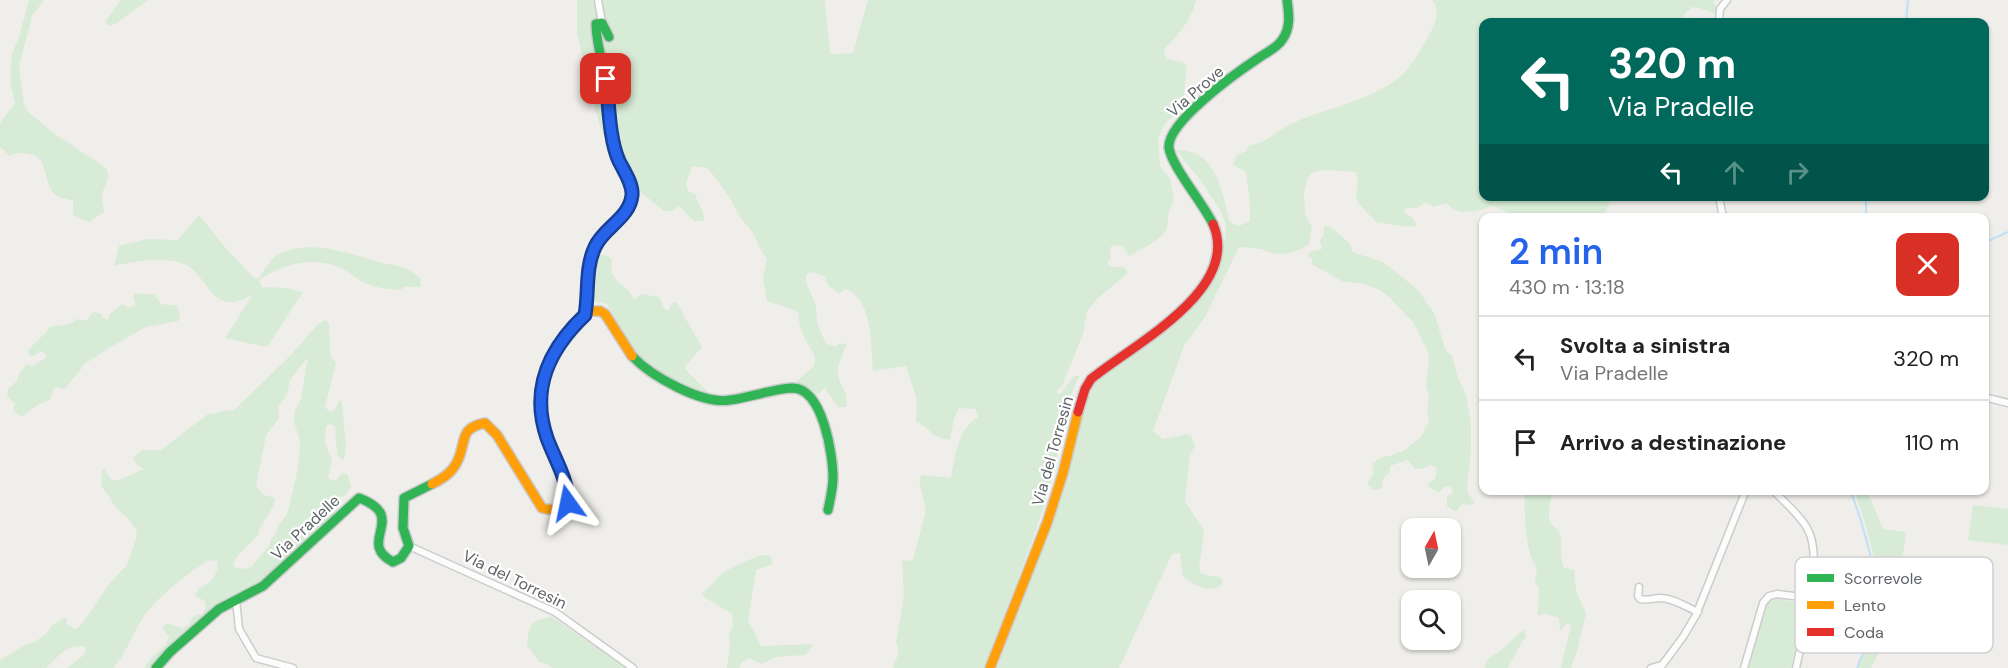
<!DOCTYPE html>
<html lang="it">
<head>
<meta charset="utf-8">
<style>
	:root { --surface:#fff; --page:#f2f2f2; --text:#222; --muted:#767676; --line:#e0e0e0; --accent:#2563eb }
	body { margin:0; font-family:"DM Sans",sans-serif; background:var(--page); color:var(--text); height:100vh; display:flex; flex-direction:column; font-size:22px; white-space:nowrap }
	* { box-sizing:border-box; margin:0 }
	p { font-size:20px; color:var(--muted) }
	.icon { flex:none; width:33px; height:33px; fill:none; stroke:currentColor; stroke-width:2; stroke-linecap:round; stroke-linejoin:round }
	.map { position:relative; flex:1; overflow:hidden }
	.details { position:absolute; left:1479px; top:213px; width:510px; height:282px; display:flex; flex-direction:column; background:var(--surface); border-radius:12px; box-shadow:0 2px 4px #0004 }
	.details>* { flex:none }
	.guide { position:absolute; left:1479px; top:18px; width:510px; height:183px; border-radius:12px; box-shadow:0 2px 4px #0004; background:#00695c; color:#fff; overflow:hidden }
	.needle { width:39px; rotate:9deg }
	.tools { position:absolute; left:1401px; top:518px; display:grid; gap:12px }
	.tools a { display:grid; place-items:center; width:60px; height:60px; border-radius:12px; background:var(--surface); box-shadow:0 2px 4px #0004; font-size:30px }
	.pin { position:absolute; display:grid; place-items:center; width:51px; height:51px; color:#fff; margin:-26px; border-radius:12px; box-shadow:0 3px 9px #0006 }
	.me { position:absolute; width:66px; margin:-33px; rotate:348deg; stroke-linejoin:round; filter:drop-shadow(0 0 4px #0008) }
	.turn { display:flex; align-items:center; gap:21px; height:126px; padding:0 30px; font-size:27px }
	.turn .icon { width:78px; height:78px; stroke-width:2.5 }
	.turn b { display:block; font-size:42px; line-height:51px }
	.lanes { display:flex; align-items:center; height:57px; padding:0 30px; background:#0003; justify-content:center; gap:30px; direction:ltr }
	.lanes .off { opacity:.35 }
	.round { display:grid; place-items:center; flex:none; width:63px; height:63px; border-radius:12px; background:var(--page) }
	.head { display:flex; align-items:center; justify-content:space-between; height:102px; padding:0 30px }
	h1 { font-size:36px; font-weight:600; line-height:45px; color:var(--accent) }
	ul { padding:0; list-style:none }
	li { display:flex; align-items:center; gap:18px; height:84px; padding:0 30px; border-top:2px solid var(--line) }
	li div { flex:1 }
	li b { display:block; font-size:22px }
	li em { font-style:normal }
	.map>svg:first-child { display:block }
</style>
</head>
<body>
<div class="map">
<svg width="2008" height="668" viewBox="0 0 2008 668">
	<rect width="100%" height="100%" fill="#efeeea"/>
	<path fill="#d8ebd6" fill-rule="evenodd" d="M29,0H44L32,16L19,67L24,105L28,112L55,134L106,168C112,180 102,187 102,197C102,202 104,207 104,212L89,222L78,218L73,214V201C68,199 60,198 56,195C42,184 50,157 29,154C21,153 17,152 10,156L0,147V123L15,103L10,82L12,54L19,37Z
		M121,0H148L115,24L109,26L105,22Z
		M577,0H825L830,54L853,53L868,0H1196C1192,19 1178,36 1164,49L1166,59L1183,62L1187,67L1182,109L1166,122L1159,135L1158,141L1160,166L1170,179L1174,200C1167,211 1169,215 1167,227C1163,241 1140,249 1129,256L1123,246L1113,245L1110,248L1111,259L1108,261V264L1112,267H1124L1127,270V274L1098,298L1087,311L1083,334L1062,386L1057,391L1058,394L1061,393L1073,377L1080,375C1061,409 1061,449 1050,486C1032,547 1006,608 984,668H894L893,666C897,657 901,652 896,642L904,595L902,561L913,560L926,510L919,480L922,475L951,478C955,456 958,429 978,417L975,409L959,408L954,419L950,440C928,437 932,428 916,422L917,400L906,366L873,371C871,347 873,297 845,289L839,294L828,285L825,276L810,272L806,275L807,285L816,305L817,323L826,344L836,346L840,343L847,345C843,353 837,365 838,374C840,389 849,388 846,407H838L825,388L818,394L796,382L814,366L815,356C808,344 797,328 799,314C791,307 777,305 767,301L763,278L767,259C759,250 758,240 751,230C748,225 742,221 739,215C729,196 722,185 707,168L692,166L686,184L688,191L695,194C698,204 704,210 704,221H694L679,206L673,211H664L642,193L610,158L607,144L599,123L588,83L577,32Z
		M1432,0H1714V5L1717,6L1715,14L1703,9L1692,7L1684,14L1681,22H1484V196L1612,197L1605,213L1609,217H1505L1506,212L1493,206L1476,211L1462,212L1453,209L1446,203L1434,207L1425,202L1417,208H1407L1404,210L1405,214L1413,218L1417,226L1408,227L1376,222L1358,203L1356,196L1358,181L1356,172L1328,170L1313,172L1307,179L1304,193L1305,214L1312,226L1309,244C1301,251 1284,256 1272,253C1268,252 1264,249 1259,249C1252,247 1246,248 1239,247L1205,317L1184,346L1153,431L1163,439L1180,436L1184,434L1191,435L1195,446L1190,454L1185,501L1204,531L1199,568L1201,573L1210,576L1220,577L1223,582L1221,586C1207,593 1194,585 1183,577L1180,553L1172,554L1119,668H997L1064,485L1081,404L1092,378L1108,361L1190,298L1220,257L1225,240L1226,225L1221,211L1201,181L1176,150C1217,148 1222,193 1230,222L1239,226L1250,221V205L1246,172L1233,165L1237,155L1246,151L1249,145C1265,145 1278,129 1293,123C1328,107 1377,100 1405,72C1415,61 1423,46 1430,33C1436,23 1441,9 1432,0Z
		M199,215L224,246L254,278H259C264,271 269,261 276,256C304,238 346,252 375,261C396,268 404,262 421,279L420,287H404L400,290C389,289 377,288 367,284C357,280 349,271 339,267C312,256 282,264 259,280L262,287L286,288L303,292L267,347L225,338L253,294C210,321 209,273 184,264C163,256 135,261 114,266L119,246L148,239L178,240Z
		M1324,226L1331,227L1350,244L1352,252L1383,262L1418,290L1434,313L1446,351L1452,355L1458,379L1466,394L1471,425V449L1467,487L1468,493L1475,503L1471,505L1462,504L1456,512L1447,506V496L1453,493L1451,487H1444L1439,493L1428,487V484L1435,479L1437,468L1430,465L1422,469H1415L1407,460L1390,466V472L1383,479L1382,487L1379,490H1372L1367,483L1374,474L1372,463L1382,457L1390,456L1398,452H1402L1421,437L1429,421L1427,409L1429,397L1426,384L1429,359L1428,352L1413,322L1390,298L1380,290L1364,284L1342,281L1313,265L1312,259L1308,257L1309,252L1322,249L1320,240L1324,235Z
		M599,254L608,256L612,260L611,272L617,281L627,289L635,300L641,294L659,297L664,308L669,311L671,304L676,302L702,347L684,368L709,393L686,387L634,354L607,304L590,300L595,255Z
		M136,293L155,295L161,304L177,306L180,314L178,321L146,327L109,348L83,365L80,371L65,388L62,389L57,387L53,390L50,400L39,404L22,417L13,411L15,404L7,396L8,389L17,381L20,372L27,364L32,366L47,357L44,352H40L34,356L29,355L28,350L47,331L49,327L70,324L77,319L86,321L93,312L102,314L103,318L108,320L111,313L123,304L125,306L131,307L136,305L133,296Z
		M325,320L329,323L330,354L336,363L325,407L330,412L335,410L339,400L342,402L346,448L344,460L340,459L337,454L335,426L330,424L326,426L325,443L332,461L328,478L335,481L342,473L347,474L351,486L346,495L336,499L335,506L338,514L264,582L223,606L155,668H145C150,654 166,650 169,636L162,628L167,623L182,628L188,625L193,616L202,614L206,607L205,601L195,596L198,589C210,584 220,574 217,561L209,560C189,572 155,599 142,619C132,635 126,654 113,668H67L85,654L86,647C66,643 59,657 46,668H0V660L25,645L35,642L48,632L51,626L64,618L67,619L66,623L75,629L81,625L109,584L127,565L137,536L136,530L127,517L117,509L101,485L102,471L104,469L112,481L122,479L144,469L137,465L133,458L142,450H161L208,414C218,414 223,409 233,411L292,354L317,325ZM308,357L301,399L295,410L294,422L299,437L300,445L298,468L289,507L286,516L278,525L276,533L271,539L269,546L251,567L242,569L233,567C236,552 248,548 256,537C262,530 256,536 260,528C266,517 273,511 275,498L264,495L256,486L266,435L279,418L278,407L287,395L290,380Z
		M1524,491H1553C1551,500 1548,510 1549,519C1550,526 1558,527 1560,534C1563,545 1559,558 1564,568L1574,570L1576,591L1586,613L1578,648L1571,668H1561L1571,625L1567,623L1560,631L1559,618L1544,613L1540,616L1537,614L1538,610L1539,587L1535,583L1537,567C1524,553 1525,509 1524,491Z
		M1854,491H1867L1883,529L1906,532L1894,622L1871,668H1857C1862,649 1873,631 1878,612C1884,583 1865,518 1854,491Z
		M1973,505L2008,509V545L1968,540Z
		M763,555L771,556L772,564L756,570L748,620L761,646L813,644L805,655L775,657L762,664L749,658L742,662L739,668H727L730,643L729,633L733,628L732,614L706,598L702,593C710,588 717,577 723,573C733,566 752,558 763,555Z
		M1776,598L1801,604L1803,611L1791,668H1748L1767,603L1771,599Z
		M552,617L626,668H552L547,664L539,662L527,645C529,624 530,620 552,617Z
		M1524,629L1526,636L1507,668H1485L1488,659L1501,650Z"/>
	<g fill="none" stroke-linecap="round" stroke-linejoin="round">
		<path stroke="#bfe0f9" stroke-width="2" d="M1906,22L1908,0
			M1866,196V218
			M1984,243L2008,232
			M1850,490C1860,514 1882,587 1877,611C1874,631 1864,650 1857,668"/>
		<defs>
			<path id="street" d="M598,0L602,23
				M1719,22L1720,9L1727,0
				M1719,196L1723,218
				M1984,397L2008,403
				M1773,490C1784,502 1799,514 1807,528C1825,558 1803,634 1796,668
				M409,546L555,612L633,668
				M1639,587L1638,596L1640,599C1648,601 1653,598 1660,598C1673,598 1686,607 1698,612
				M236,600L239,629L256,658L293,668
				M1651,668L1661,665
				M1660,668L1683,637L1696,615L1746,490
				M1744,668L1763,603L1769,596L1777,594L1810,598"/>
			<path id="fast" d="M1213,224C1203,203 1172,167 1169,148C1166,123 1236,73 1257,59C1265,53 1276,49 1282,40C1291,28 1289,14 1287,0
				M585,315C587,291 584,254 601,236C612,223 633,212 632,192C631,175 617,162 614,146C609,123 610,100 606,78C602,60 596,43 596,24L602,23L609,37
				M632,356C651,376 702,405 730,400C747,398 777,388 793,388C823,389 833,455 833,478C833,488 830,500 828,510
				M156,668L170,652L219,609L263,586L359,498C410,517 355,542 393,562L401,558L409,546L403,528L404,498L432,484"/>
			<path id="slow" d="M432,484C442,479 452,473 457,462C467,443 458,428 485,423L497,435L542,508C552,511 560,510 568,503C567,482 558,465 550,446C528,389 550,352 590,311H600L605,314L632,356
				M990,668L1047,523L1063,473L1078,412"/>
			<path id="jam" d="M1078,412L1085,389L1091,379C1132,345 1242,290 1213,224"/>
		</defs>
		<use href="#street" stroke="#cbcccc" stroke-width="9"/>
		<use href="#fast" stroke="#cacacb" stroke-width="12"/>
		<use href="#slow" stroke="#cacacb" stroke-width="12"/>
		<use href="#jam" stroke="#cacacb" stroke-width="12"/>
		<use href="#street" stroke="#fdfcfc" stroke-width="6"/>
		<use href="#fast" stroke="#30b455" stroke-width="9"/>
		<use href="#slow" stroke="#ff9f0a" stroke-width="9"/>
		<use href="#jam" stroke="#e5322d" stroke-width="9"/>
	</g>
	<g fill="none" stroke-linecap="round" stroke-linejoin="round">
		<defs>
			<path id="route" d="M568,503C568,479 555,460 547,438C530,389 549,349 585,315C589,292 585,268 595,247C603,228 630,218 632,195C633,184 624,171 619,161C609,139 609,104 606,79"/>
		</defs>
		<use href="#route" stroke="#184099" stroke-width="15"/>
		<use href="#route" stroke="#2563eb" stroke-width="10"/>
	</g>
	<g text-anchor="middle" stroke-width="4.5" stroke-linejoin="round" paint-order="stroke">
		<g font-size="16" fill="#5f6368" stroke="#fff">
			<text transform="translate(1195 91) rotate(-41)" y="6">Via Prove</text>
			<text transform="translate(1052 451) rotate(-74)" y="6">Via del Torresin</text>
			<text transform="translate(305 527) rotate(-43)" y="6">Via Pradelle</text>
			<text transform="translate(515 579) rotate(26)" y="6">Via del Torresin</text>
		</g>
	</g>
	<rect x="1795" y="557" width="198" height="96" rx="9" fill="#fff" stroke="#cfd0d2" stroke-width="1.5"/>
	<rect x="1807" y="574" width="27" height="8" fill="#30b455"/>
	<rect x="1807" y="601" width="27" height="8" fill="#ff9f0a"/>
	<rect x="1807" y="628" width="27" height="8" fill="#e5322d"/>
	<g font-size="16" fill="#5f6368">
		<text x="1844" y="584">Scorrevole</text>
		<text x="1844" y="611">Lento</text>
		<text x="1844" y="638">Coda</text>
	</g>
</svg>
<div class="tools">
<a><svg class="needle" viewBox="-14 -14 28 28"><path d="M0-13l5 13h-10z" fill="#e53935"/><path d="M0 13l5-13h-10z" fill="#767676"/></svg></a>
<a><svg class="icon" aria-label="search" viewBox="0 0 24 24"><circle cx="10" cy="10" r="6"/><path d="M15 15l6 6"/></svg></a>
</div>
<div class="pin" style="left:606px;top:79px;background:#d93025"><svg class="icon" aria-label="arrive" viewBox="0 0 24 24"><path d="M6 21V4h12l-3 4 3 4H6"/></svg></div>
<svg class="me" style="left:568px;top:503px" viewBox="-20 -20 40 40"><path d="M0-17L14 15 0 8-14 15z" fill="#2563eb" stroke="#fff" stroke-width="4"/></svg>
<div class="guide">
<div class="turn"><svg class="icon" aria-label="left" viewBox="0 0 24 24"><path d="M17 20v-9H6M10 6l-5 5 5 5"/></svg><div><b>320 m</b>Via Pradelle</div></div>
<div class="lanes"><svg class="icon" aria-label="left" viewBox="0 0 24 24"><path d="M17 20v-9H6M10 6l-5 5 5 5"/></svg><svg class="icon off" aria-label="ahead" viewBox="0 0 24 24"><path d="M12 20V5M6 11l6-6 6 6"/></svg><svg class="icon off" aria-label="right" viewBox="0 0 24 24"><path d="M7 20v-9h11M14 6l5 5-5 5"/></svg></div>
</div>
<section class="details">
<div class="head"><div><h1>2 min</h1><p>430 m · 13:18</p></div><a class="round" style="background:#d93025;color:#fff"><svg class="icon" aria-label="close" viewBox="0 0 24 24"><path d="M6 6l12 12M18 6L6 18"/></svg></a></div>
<ul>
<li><svg class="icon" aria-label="left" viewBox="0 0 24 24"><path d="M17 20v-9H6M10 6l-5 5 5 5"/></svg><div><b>Svolta a sinistra</b><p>Via Pradelle</p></div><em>320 m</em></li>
<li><svg class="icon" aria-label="arrive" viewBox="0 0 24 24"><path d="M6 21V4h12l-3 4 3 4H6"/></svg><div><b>Arrivo a destinazione</b></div><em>110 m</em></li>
</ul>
</section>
</div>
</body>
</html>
